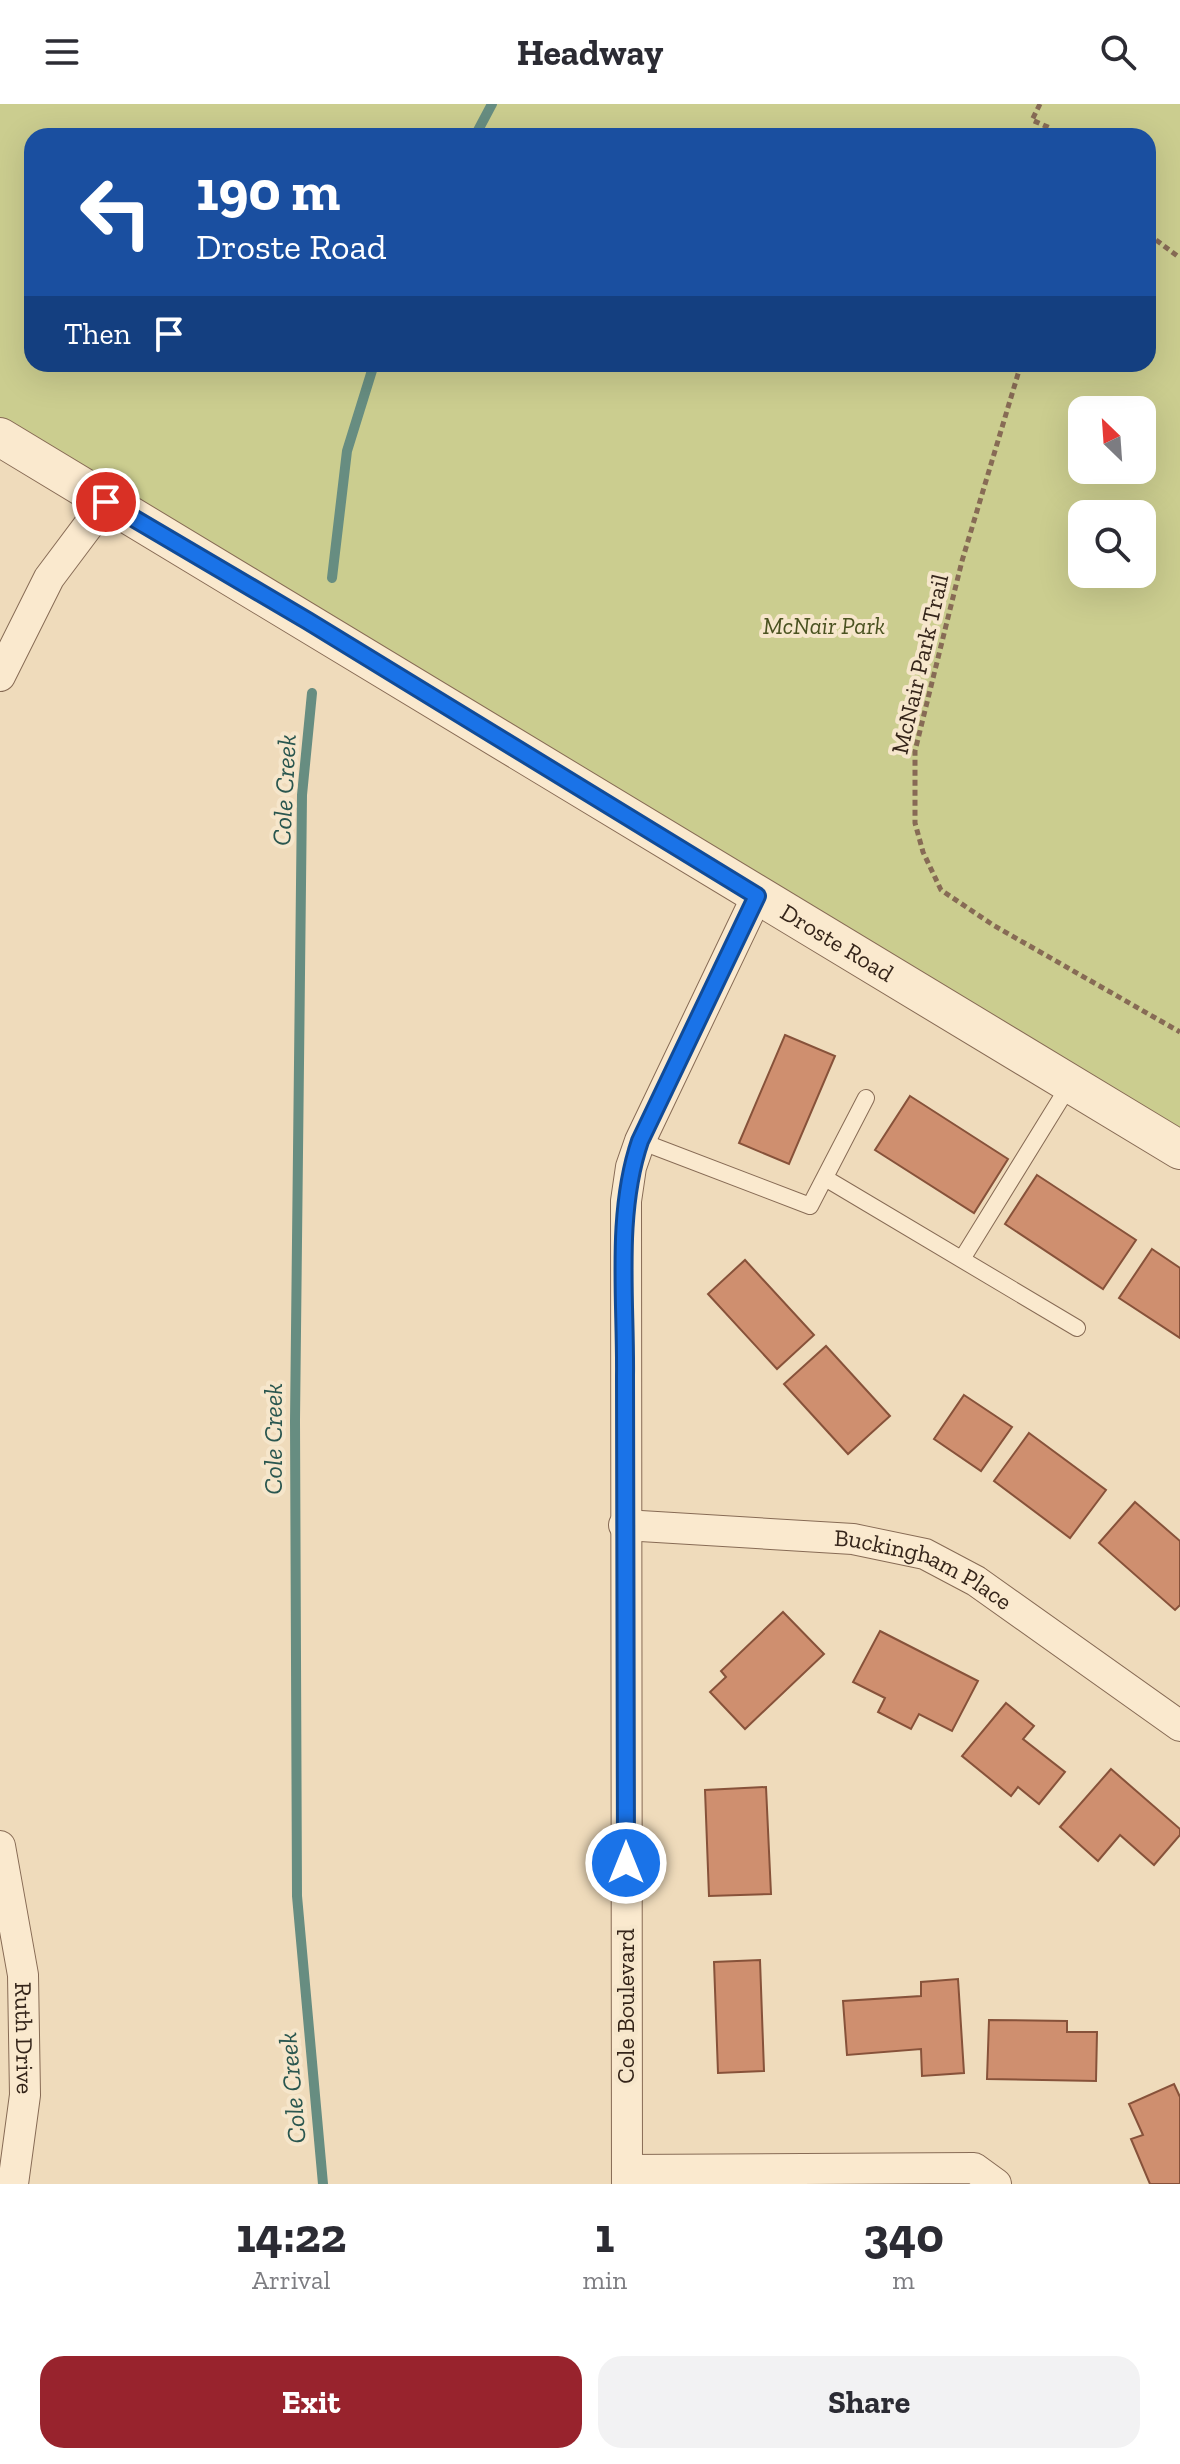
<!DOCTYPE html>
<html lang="en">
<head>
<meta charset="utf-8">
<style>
	:root { --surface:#fff; --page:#f2f2f3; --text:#2b2b33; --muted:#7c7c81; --accent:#98232d }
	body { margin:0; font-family:"Zilla Slab",serif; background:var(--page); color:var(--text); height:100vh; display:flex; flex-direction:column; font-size:30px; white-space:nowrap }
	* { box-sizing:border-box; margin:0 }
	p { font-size:26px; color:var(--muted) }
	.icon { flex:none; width:44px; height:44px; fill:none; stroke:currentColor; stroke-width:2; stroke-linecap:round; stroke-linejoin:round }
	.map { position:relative; height:2080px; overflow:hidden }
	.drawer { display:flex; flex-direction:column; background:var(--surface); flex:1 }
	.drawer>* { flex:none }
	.guide { position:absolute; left:24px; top:24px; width:1132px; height:244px; border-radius:24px; box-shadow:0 8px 32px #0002; background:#1a4fa0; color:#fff; overflow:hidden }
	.needle { width:52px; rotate:335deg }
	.buttons { position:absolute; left:1068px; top:292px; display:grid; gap:16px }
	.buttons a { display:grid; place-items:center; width:88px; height:88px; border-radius:16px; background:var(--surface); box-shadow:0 8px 32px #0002; font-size:40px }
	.pin { position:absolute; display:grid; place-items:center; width:68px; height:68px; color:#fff; margin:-34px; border:4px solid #fff; border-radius:50%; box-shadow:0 2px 8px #0007 }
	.me { position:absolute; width:88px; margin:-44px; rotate:0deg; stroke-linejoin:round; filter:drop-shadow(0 0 6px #0008) }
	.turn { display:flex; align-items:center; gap:28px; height:168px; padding:0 40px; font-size:36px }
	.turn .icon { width:104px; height:104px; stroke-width:2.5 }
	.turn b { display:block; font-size:56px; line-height:68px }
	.then { display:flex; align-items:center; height:76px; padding:0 40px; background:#0003; gap:16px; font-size:30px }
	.eta { display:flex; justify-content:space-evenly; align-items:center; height:136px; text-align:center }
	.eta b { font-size:48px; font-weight:700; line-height:56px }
	.action { display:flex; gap:16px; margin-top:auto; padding:16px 40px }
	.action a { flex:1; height:92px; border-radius:24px; background:var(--accent); color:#fff; font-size:32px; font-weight:700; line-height:92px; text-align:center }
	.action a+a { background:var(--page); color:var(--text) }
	header { display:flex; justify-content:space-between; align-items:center; height:104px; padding:0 40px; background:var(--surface); font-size:36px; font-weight:700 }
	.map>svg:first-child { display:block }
</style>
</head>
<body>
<header><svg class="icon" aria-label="menu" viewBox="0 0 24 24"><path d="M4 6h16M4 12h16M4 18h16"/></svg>Headway<svg class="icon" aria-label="search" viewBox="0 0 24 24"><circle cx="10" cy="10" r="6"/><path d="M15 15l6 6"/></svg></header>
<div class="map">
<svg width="1180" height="2080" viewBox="0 0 1180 2080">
	<rect width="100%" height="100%" fill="#efdbbb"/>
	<path fill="#cbcd8f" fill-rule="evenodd" d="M0,0H1180V1033L0,345ZM32,32H1148V260H32ZM1082,306H1142V366H1082ZM1082,410H1142V470H1082Z"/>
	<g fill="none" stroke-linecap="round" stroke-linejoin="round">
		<path stroke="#678d81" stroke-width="10" d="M475,32L492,0
			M332,474L347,347L374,260
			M312,589L302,691L295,1317L297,1792L323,2080"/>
	</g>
	<path fill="#cf8f6f" stroke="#87523a" stroke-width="2" d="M785,931L835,952L789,1060L739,1039Z
		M910,992L1008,1055L974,1109L875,1046Z
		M1037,1071L1136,1136L1103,1185L1005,1120Z
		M1152,1145L1180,1164V1234L1119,1194Z
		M745,1156L814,1231L777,1265L708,1190Z
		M826,1242L890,1312L848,1350L784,1280Z
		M964,1291L1012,1323L981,1367L934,1335Z
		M1029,1329L1106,1386L1070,1434L994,1377Z
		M1135,1398L1180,1437V1501L1175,1506L1099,1439Z
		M783,1508L824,1550L745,1625L710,1588L726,1573L721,1567Z
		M880,1527L978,1577L952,1627L919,1610L911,1625L878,1608L885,1594L853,1578Z
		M1006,1599L1034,1622L1023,1635L1065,1668L1039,1700L1018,1683L1011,1692L962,1652Z
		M1111,1665L1180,1725V1731L1154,1761L1120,1731L1098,1757L1060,1723Z
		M766,1683L771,1790L709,1792L705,1686Z
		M760,1856L764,1967L718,1969L714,1858Z
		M958,1875L964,1969L922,1972L921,1945L847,1951L843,1897L921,1892V1878Z
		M989,1916L1067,1917V1928H1097L1096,1977L987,1975Z
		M1174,1980L1180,1993V2080H1150L1131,2035L1143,2031L1129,2000Z"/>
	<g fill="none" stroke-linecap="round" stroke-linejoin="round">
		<defs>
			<path id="service" d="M640,1037L810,1102L866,994
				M825,1074L1077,1224
				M962,1155L1070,980"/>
			<g id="minor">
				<path d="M0,572L49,474L106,398"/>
				<path id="s1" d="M624,1421L853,1435L925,1450L976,1477L1180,1622"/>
				<path id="s2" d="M0,1742L23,1871L25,1991L13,2080"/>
				<path d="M627,2066L974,2064L996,2080"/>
				<path d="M627,2080L626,1097L631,1063L640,1037L757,792"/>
			</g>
			<g id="tertiary">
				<path id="s3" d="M0,333L1180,1046"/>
			</g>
		</defs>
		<use href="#service" stroke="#876b55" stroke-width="18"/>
		<use href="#minor" stroke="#876b55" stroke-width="32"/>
		<use href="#tertiary" stroke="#876b55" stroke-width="40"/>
		<path stroke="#876b55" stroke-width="5" stroke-dasharray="6 4" stroke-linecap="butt" d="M1040,0L1032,16L1050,24L1056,32
			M1148,130L1180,154
			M1021,260L962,457L915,647V719L923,748L941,786L993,821L1180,928"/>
		<use href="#service" stroke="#fae9ce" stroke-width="16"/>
		<use href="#minor" stroke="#fae9ce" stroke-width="30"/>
		<use href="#tertiary" stroke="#fae9ce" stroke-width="38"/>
	</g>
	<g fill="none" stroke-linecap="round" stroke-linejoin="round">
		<defs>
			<path id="route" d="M106,398L308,517L757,792L640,1037C615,1110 626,1196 625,1272C624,1435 625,1597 626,1759"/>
		</defs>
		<use href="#route" stroke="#114b97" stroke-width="20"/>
		<use href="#route" stroke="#1a73e8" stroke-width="14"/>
	</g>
	<g text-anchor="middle" stroke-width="8" stroke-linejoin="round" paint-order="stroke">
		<g font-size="24" font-style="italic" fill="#4a5220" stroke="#f6e6cb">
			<text x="824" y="530">McNair Park</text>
		</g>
		<g font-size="24" fill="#35251a" stroke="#f6e6cb">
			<text transform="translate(920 560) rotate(-77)" y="8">McNair Park Trail</text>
			<text dy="8" stroke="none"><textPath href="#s3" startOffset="978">Droste Road</textPath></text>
			<text dy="8" stroke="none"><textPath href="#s1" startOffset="306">Buckingham Place</textPath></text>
			<text transform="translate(626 1902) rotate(-90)" y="8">Cole Boulevard</text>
			<text dy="8" stroke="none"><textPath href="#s2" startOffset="194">Ruth Drive</textPath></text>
		</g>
		<g font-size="26" font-style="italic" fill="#29564f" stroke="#f6e6cb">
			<text transform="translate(284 686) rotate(-87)" y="9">Cole Creek</text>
			<text transform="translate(273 1335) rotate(-90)" y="9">Cole Creek</text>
			<text transform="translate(292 1984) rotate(-95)" y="9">Cole Creek</text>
		</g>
	</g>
</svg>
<div class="buttons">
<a><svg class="needle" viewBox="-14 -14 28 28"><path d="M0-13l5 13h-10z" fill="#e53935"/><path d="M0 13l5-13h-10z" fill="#7c7c81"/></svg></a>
<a><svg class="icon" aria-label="search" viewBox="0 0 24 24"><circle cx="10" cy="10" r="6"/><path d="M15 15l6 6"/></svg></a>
</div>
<div class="pin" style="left:106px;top:398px;background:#d93025"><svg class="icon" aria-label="arrive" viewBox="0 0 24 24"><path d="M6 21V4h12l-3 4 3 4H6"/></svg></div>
<svg class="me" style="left:626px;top:1759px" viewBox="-20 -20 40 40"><circle r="17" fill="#1a73e8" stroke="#fff" stroke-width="3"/><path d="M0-11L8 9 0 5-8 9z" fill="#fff"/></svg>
<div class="guide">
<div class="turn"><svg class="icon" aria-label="left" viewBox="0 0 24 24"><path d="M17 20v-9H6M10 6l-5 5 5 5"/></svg><div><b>190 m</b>Droste Road</div></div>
<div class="then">Then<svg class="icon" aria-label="arrive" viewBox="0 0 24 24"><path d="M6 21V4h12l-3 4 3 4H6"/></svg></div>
</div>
</div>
<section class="drawer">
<div class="eta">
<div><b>14:22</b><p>Arrival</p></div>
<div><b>1</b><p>min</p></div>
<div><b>340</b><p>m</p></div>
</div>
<div class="action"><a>Exit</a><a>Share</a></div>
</section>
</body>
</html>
